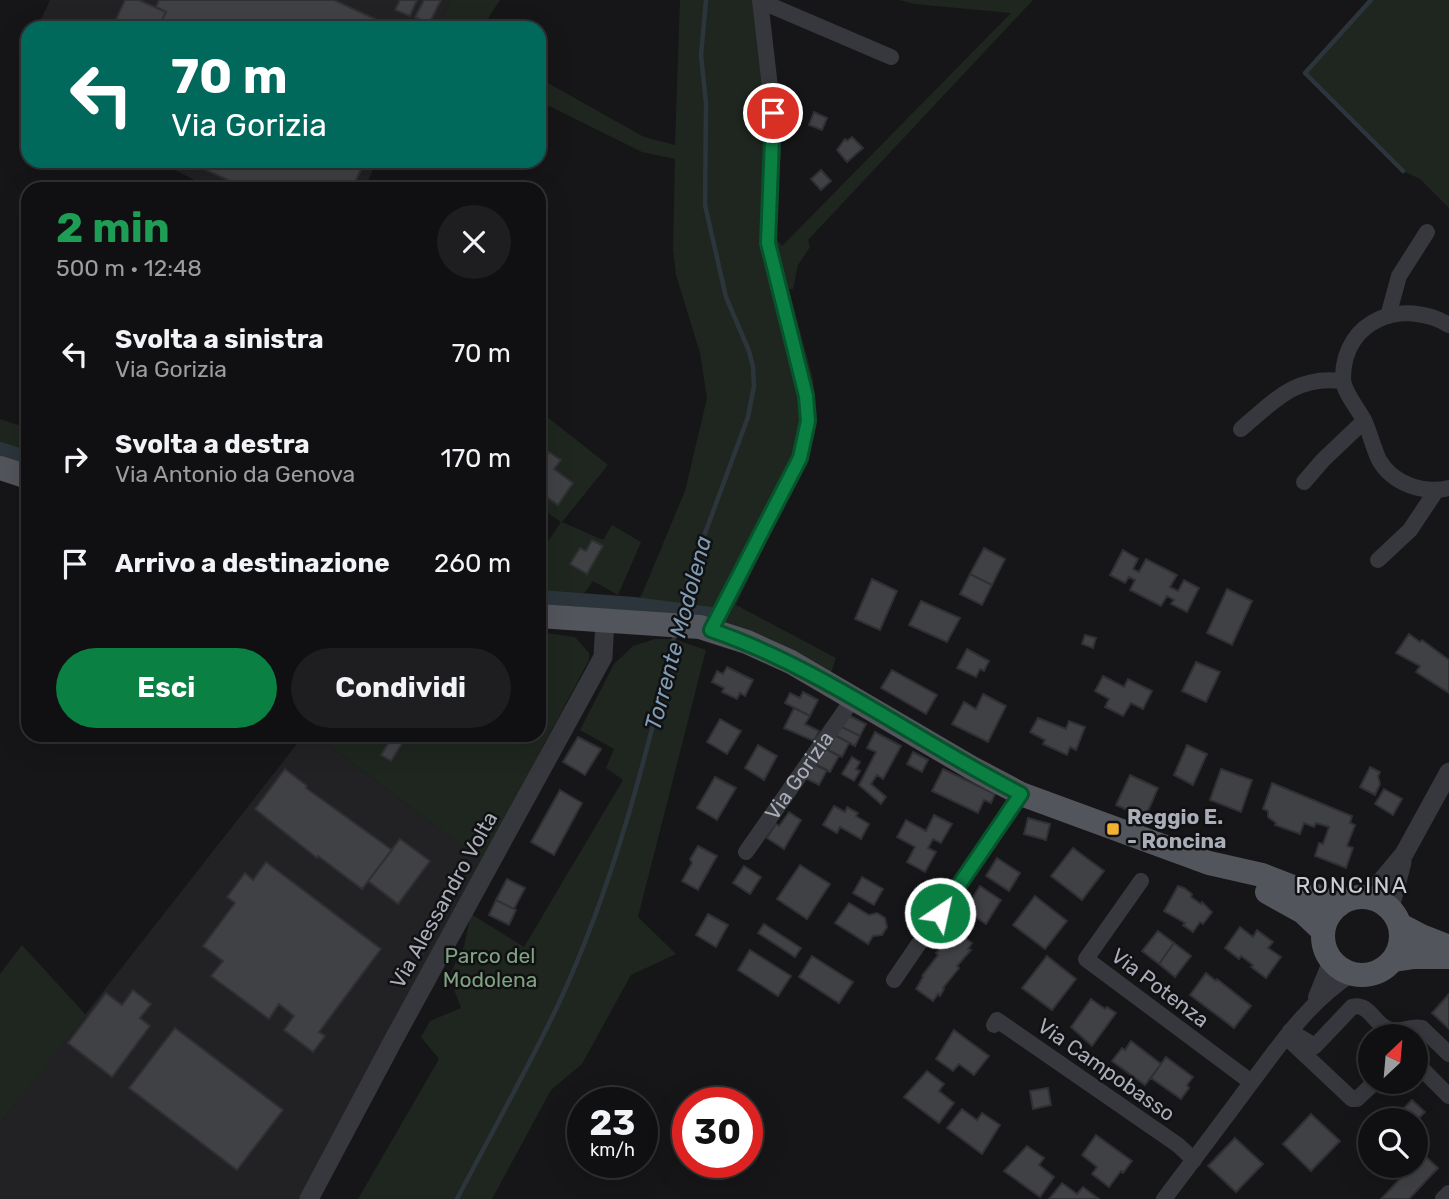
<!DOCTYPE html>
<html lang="it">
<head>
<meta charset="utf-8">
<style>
	:root { --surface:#101012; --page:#1e1e20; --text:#f1f3f6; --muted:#9c9d9f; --line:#303032; --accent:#0b8043 }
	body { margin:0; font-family:Rubik,sans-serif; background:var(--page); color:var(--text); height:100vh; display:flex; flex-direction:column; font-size:26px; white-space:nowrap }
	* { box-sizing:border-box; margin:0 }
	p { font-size:23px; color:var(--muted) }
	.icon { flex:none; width:38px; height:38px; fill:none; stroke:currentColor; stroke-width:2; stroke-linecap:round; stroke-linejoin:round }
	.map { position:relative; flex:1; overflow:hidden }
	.details { position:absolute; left:21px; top:182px; width:525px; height:560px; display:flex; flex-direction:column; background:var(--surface); border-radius:21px; box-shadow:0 7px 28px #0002,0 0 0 2px var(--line) }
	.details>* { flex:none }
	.guide { position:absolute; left:21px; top:21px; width:525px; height:147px; border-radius:21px; box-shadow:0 7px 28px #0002,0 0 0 2px var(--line); background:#00695c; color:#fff; overflow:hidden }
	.needle { width:46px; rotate:26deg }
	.fabs { position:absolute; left:1358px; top:1024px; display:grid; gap:14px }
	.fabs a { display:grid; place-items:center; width:70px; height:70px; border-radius:50%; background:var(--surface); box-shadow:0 7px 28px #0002,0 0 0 2px var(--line); font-size:35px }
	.speed { position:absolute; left:567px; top:1087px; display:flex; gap:14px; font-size:35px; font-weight:700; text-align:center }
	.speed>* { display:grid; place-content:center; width:91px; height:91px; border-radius:50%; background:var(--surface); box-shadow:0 7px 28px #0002,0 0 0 2px var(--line); line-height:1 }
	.speed small { font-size:18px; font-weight:400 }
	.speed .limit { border:10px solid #d22; background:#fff; color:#111 }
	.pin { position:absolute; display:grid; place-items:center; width:60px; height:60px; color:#fff; margin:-30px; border:4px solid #fff; border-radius:50%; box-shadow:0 2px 7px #0007 }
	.me { position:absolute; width:77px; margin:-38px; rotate:34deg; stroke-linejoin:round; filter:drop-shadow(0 0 5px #0008) }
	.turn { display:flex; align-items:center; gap:24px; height:147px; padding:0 35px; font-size:32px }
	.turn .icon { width:91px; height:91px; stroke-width:2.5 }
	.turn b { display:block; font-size:49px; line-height:60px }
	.round { display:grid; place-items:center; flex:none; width:74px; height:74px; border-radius:37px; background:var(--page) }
	.headline { display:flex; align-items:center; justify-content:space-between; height:119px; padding:0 35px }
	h1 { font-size:42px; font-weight:700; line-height:52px; color:#1e9e55 }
	.primary-button { display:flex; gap:14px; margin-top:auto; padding:14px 35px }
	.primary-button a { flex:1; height:80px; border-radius:42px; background:var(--accent); color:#fff; font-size:28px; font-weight:700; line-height:80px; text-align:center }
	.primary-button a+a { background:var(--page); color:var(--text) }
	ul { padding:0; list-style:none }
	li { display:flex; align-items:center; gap:21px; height:105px; padding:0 35px }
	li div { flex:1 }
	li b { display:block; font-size:26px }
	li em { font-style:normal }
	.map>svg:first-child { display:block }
</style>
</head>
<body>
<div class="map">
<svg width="1449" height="1199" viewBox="0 0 1449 1199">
	<rect width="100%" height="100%" fill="#161618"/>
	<path fill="#222225" d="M50,0H451L438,28H37Z
		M156,161H377L364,189H213Z
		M304,735H315L489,866L311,1199H0V1123Z"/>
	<path fill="#1e261f" d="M451,0H500L482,28H438Z
		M680,0H760L774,122L769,229L782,246L1011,13L914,4L899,0H1033L808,240L810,247L798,265L793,289H789L813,379L817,416L815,430L800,471L736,605L836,658L830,676L635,612L539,598V555L561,522L539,507L541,412L608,465L562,522L603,540L612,525L641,542L618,595L593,581L580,599L634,604L642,594L685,491L707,398L700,353L676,275L673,249L675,159L642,152L539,101V78L644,137L675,145Z
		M1371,0H1449V208L1420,179L1403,171L1305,73Z
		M0,419L28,428V464L0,455Z
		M539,632L575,637L589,653V660L482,861L315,735H539Z
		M655,639H674L706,650L638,917L676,954L631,975L582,1064L551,1090L492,1199H358L439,1059L421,1037L430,1021L461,1008L449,976L464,946L471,914L524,947L623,780L606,768L614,749L580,730L614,664L633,646Z
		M22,945L86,1015L0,1123V974Z"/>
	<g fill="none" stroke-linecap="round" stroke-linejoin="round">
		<path stroke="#2c353c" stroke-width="4.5" d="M1371,0L1305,73L1403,171
			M678,619L687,582L748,417L754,386L753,367L749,351L726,297L705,205L706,103L701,55L706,0
			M457,1199C491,1134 527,1070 558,1005C613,887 646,759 675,634"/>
		<path stroke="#2c353c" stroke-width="14" d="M0,449L28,458
			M539,597L634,604L711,614"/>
	</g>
	<path fill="#404145" stroke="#303034" stroke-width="2" d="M125,0H139L166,12L158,28H112Z
		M159,0H334L395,28H158L166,12L156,7Z
		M400,0H417L410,16L395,10Z
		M424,0H441L429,24L415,17Z
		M814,112L827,118L822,130L809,125Z
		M852,137L863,148L847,162L837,150L845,139L847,141Z
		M187,161H365L352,189H247Z
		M821,170L831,181L821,190L811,179Z
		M549,452L561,460L554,469L573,483L558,505L539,492V457L543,460Z
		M592,540L603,546L587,574L570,564L580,548L586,551Z
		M984,548L1005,559L992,585L970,574Z
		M1123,550L1138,559L1133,569L1139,572L1146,559L1177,575L1170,587L1178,591L1184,580L1199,588L1187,612L1171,604L1174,600L1167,596L1161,606L1130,590L1135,580L1129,577L1125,583L1110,575Z
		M970,574L992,585L982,605L960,594Z
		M872,579L897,591L880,630L855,619Z
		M1227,589L1252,601L1232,645L1207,633Z
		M921,601L960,618L947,642L909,625Z
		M1409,634L1420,642L1422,640L1449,660V693L1416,672L1420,666L1396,653Z
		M1085,635L1096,638L1093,648L1082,644Z
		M967,649L989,661L984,671L980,669L976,677L957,668Z
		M1196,662L1220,672L1206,702L1182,691Z
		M727,667L753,680L745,696L740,693L737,699L722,692L724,688L712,682L717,671L723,674Z
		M892,670L937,695L926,714L881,688Z
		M1103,676L1124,687L1128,679L1152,691L1143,709L1131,703L1123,716L1105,707L1109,699L1095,691Z
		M803,692L818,700L810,716L785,703L790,693L800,698Z
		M983,694L1006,706L988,742L952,724L964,702L976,709Z
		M794,708L810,716L805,724L819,731L814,741L784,728Z
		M846,714L866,724L860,736L840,726Z
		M1038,718L1066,729L1069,721L1085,727L1076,750L1070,747L1067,755L1043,744L1045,740L1030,732Z
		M720,719L741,731L727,754L707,742Z
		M840,726L860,736L855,746L835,735Z
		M875,732L901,746L883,779L877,775L871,784L886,797L881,804L859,785L876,752L867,748Z
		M835,735L849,743L842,757L828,750Z
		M393,736L403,742L391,761L381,755Z
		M578,737L601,749L585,775L563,762Z
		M758,745L777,756L764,780L745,768Z
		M1187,745L1207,754L1193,785L1174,775Z
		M824,748L839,756L830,772L815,765Z
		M913,752L928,760L922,772L907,764Z
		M852,757L860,762L856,769L860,771L854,781L842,774Z
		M813,763L827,770L819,785L805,778Z
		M1370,767L1380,772L1378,776L1380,784L1375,795L1360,787Z
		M285,769L307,786L306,788L392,850L362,889L318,856L317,858L255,809Z
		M943,769L995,794L991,803L984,800L978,813L932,791Z
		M1221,769L1252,780L1241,812L1210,800Z
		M1130,775L1158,788L1145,818L1116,805Z
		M715,777L736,788L717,820L697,808Z
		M1272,783L1352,816L1350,823L1355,825L1347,846L1353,848L1346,868L1315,856L1319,843L1323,844L1329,827L1316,823L1314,827L1304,823L1300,834L1275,825L1276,823L1268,817V811L1263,809Z
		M1384,789L1402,799L1393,815L1375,804Z
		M560,790L582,803L554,855L531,842Z
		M834,806L845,812L847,807L858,813L856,816L869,824L861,839L840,827L837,833L823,825Z
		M789,812L801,820L784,849L767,838L776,824L779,826Z
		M934,815L952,824L941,843L933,839L928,848L936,852L925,872L907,862L915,847L897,837L906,820L926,831Z
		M1028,818L1050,824L1046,840L1024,834Z
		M400,839L430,861L398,904L368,881Z
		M698,846L717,856L698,890L682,881L692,863L690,859Z
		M1073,848L1104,871L1082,900L1051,876Z
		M997,858L1020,873L1009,891L986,876Z
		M266,862L381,949L319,1032L325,1036L313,1052L284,1030L294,1016L279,1004L269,1019L211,976L223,961L203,946L235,903L227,897L245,873L253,880Z
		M800,865L830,884L807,919L777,899Z
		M744,866L761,877L750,894L733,883Z
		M862,877L883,889L874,905L853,893Z
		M507,879L525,888L514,909L496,900Z
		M980,886L1001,900L986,924L965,910Z
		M1178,886L1184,888L1192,894L1191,897L1201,904L1202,902L1212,912L1203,924L1200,922L1193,932L1183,925L1185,923L1164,911Z
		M1035,896L1067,921L1045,949L1013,925Z
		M496,900L516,910L509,925L489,915Z
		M849,903L869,915L877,913L885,918L887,927L882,935L873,936L868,944L835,923Z
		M708,914L728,925L716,947L696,935Z
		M764,924L801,948L795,957L758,933Z
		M1240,927L1253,937L1257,930L1273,942L1268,948L1281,957L1266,978L1251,967L1253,965L1241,956L1239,959L1225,948Z
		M955,931L972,943L968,949L971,950L957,966L959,968L943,988L944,989L940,996L938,994L933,1001L916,989L923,977L922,976L938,955L936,953Z
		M1158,931L1174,943L1159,964L1142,951Z
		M1174,943L1191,956L1175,977L1159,964Z
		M750,950L791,976L778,996L738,970Z
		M812,956L853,982L839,1003L799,977Z
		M1047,956L1076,979L1052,1010L1022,988Z
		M1206,973L1216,981L1217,979L1251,1006L1234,1028L1190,995Z
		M133,990L151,1004L140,1018L150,1026L112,1077L68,1043L106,993L122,1005Z
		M1449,994V1029L1432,1013Z
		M1091,999L1105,1009L1107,1007L1116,1013L1092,1046L1071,1027Z
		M175,1028L283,1110L237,1170L129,1088Z
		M954,1030L989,1056L974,1075L959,1064L953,1071L936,1059Z
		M1131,1041L1161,1064L1145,1085L1112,1061L1122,1048L1125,1050Z
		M1166,1057L1193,1077L1187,1085L1189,1088L1181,1099L1151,1078Z
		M927,1071L944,1084L939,1091L954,1103L939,1123L904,1097Z
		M1048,1088L1051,1105L1033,1109L1030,1091Z
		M1412,1100L1425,1112L1416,1121L1392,1120Z
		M962,1109L977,1120L982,1113L1000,1125L982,1154L947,1128Z
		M1311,1114L1340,1141L1311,1171L1283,1144Z
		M1096,1135L1132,1161L1123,1173L1121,1171L1109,1187L1092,1174L1097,1167L1082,1155Z
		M1235,1138L1263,1164L1236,1192L1208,1166Z
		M1027,1146L1044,1158L1039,1165L1054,1177L1040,1197L1004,1171Z
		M1423,1154L1438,1168L1409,1199H1381L1412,1166H1416V1162Z
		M1062,1183L1077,1194L1083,1187L1099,1199H1049Z"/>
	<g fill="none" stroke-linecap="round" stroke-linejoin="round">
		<g stroke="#37383d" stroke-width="16">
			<path d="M760,1L891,57"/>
			<path d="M1388,316L1399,276L1427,232"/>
			<path d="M1449,325C1403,298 1344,319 1343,377C1342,390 1357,407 1364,420C1370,433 1373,447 1379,460C1393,484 1423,494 1449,488"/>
			<path d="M1241,429C1274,401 1296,375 1342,381"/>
			<path d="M1304,482L1323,460L1364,421"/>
			<path d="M1378,560L1410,530L1436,491"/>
			<path d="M711,630L800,458L808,421L806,396L768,243L774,122L760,0"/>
			<path id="s1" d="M746,852L853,699"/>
			<path d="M1141,881L1086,959L1251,1082"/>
			<path d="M894,980L1021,794"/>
			<path d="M1316,997L1331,960"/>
			<path d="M994,1025L997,1020L1178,1145L1194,1160"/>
			<path d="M1290,1031L1315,1046L1352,1007C1369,1002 1374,1024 1388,1029C1400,1034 1410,1025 1422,1028L1449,1054"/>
			<path d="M1286,1037L1352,1099H1357L1375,1082"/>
			<path d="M1423,1070L1449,1096"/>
			<path d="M1164,1199C1192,1162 1220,1125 1248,1087C1279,1046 1308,1002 1352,974"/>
			<path d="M1443,1199L1449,1193"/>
		</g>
		<path stroke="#37383d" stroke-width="19" d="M1368,897L1404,854L1449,772
			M1390,908L1402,862
			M309,1199L395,1037L603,657L605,620"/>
		<path stroke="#53555c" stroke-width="24" d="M0,468L28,477
			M539,616L700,627L747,642L791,662L972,768L1021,794L1209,863L1262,875L1339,905
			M1267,892L1303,912L1323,931
			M1323 936a39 39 0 1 1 78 0a39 39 0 1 1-78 0Z
			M1400,925L1421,936L1449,947
			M1394,960L1414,957H1449"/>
	</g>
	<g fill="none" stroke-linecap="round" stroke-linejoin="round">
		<defs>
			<path id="route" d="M773,113L768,243L806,396L808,421L800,458L711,630C822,668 917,741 1021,794L940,913"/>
		</defs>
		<use href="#route" stroke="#07532c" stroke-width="18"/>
		<use href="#route" stroke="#0b8043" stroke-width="12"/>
	</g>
	<rect fill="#f2b134" stroke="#111113" stroke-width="2.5" x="1106" y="822" width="14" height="14" rx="3.5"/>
	<g text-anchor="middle" stroke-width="5" stroke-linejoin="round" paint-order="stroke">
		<g font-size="21" fill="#a8adb8" stroke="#111113">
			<text dy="7" stroke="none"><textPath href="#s1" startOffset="93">Via Gorizia</textPath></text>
			<text transform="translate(444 900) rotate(-61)" y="7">Via Alessandro Volta</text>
			<text transform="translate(1160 988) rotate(37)" y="7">Via Potenza</text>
			<text transform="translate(1106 1070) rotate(35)" y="7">Via Campobasso</text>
		</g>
		<g font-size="21" font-weight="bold" fill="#a8adb8" stroke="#111113" text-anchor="start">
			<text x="1127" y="824">Reggio E.<tspan x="1127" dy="24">- Roncina</tspan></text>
		</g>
		<g font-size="21" fill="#7fa381" stroke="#111113">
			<text x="490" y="963">Parco del<tspan x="490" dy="24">Modolena</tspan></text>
		</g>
		<g font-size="23" font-style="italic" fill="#7f9bb3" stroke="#111113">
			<text transform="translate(678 633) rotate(-75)" y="8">Torrente Modolena</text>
		</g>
		<g font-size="23" letter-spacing="2" fill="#c9ccd4" stroke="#111113">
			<text x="1352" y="893">RONCINA</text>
		</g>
	</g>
</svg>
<div class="fabs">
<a><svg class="needle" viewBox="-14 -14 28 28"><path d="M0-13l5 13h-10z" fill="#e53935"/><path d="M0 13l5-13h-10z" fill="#9c9d9f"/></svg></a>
<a><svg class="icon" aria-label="search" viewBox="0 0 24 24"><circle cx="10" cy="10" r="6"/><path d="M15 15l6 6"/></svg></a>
</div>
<div class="speed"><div>23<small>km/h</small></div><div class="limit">30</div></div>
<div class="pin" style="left:773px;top:113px;background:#d93025"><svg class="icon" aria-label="arrive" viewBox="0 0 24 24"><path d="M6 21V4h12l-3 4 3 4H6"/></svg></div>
<svg class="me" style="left:940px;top:913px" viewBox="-20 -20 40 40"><circle r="17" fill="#0b8043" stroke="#fff" stroke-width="3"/><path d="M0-11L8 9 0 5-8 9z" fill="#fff"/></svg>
<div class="guide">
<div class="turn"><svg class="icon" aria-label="left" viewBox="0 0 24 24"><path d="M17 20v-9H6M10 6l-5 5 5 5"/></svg><div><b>70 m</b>Via Gorizia</div></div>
</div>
<section class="details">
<div class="headline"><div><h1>2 min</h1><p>500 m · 12:48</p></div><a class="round"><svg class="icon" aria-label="close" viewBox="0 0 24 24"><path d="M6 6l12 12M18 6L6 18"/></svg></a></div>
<ul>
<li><svg class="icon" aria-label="left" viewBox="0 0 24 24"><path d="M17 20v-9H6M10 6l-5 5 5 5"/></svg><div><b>Svolta a sinistra</b><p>Via Gorizia</p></div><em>70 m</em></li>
<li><svg class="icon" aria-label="right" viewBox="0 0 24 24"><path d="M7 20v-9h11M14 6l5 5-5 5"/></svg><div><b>Svolta a destra</b><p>Via Antonio da Genova</p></div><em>170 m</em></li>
<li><svg class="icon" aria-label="arrive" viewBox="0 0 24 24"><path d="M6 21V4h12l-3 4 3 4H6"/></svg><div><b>Arrivo a destinazione</b></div><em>260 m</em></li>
</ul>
<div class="primary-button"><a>Esci</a><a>Condividi</a></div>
</section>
</div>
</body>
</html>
